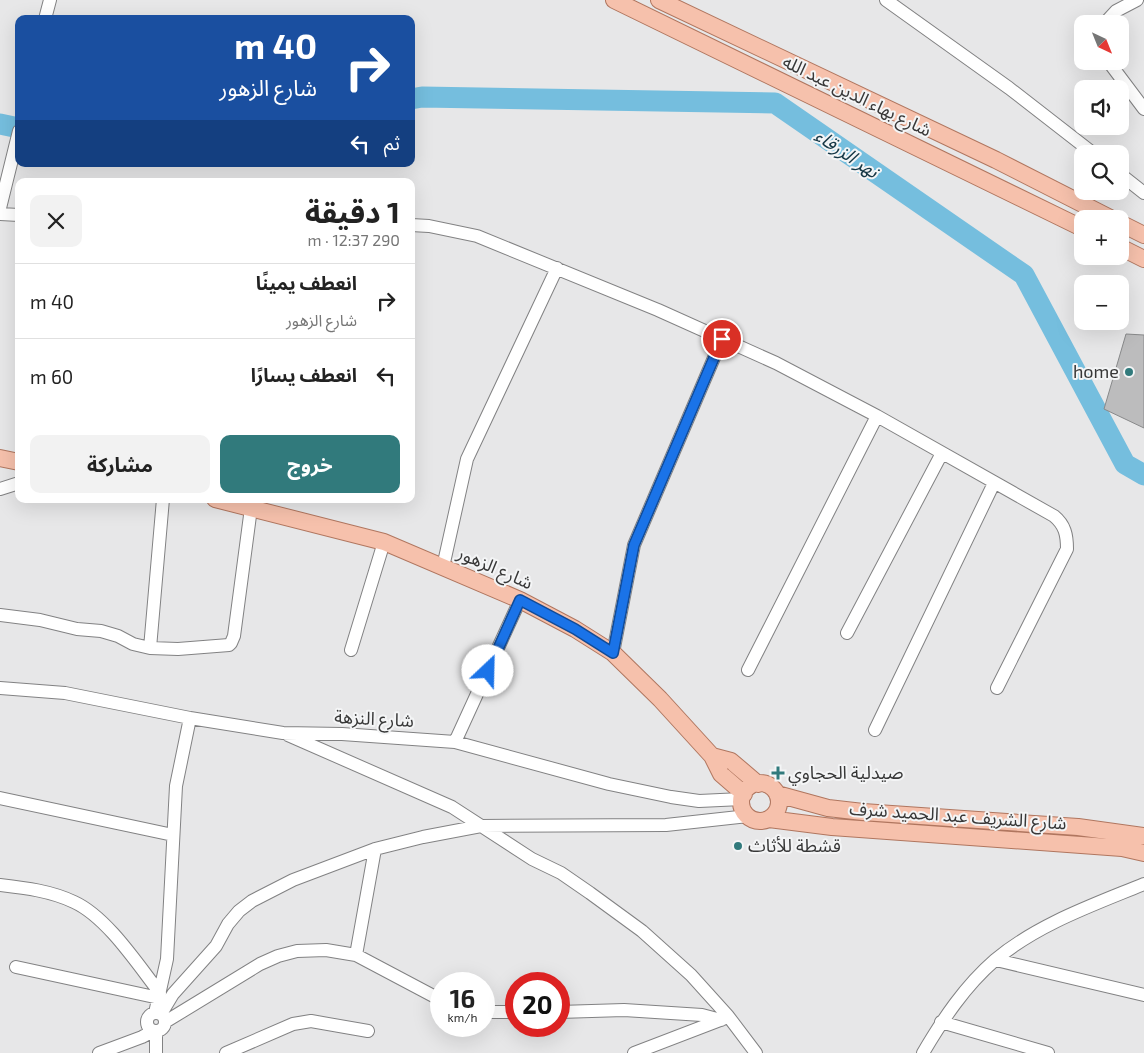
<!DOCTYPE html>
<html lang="ar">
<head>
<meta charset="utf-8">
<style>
	:root { --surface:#fff; --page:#f2f2f2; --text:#222; --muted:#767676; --line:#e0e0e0; --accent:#317a7c }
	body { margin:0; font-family:"Exo 2","Noto Sans Arabic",sans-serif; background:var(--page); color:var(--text); direction:rtl; height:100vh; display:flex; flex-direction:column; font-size:19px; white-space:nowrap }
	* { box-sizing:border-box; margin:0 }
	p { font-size:16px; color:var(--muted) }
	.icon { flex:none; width:28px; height:28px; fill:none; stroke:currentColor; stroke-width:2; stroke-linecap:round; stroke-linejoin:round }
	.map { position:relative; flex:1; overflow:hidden; direction:ltr }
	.panel { position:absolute; left:15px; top:178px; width:400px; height:325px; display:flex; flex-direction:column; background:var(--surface); border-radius:10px; box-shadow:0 5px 20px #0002; direction:rtl }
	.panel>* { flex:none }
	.top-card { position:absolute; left:15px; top:15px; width:400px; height:152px; border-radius:10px; box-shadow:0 5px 20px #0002; direction:rtl; background:#1a4fa0; color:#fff; overflow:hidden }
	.needle { width:32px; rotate:137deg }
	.buttons { position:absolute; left:1074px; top:15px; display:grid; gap:10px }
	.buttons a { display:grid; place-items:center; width:55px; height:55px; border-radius:10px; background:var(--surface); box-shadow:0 5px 20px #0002; font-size:25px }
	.speed { position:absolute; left:430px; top:972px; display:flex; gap:10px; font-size:25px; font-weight:700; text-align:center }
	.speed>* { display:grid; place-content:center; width:65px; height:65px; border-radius:50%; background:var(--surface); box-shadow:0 5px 20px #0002; line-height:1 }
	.speed small { font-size:12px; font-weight:400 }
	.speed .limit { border:8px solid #d22; background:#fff; color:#111 }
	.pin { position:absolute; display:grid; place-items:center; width:42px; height:42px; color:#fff; margin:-21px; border:2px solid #fff; border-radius:50%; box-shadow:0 1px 5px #0007 }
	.me { position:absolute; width:55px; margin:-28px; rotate:24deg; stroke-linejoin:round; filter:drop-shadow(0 0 4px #0008) }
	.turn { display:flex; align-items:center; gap:18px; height:105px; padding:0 15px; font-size:22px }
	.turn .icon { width:65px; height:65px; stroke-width:2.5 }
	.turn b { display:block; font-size:35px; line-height:42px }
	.then { display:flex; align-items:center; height:48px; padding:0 15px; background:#0003; gap:10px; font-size:19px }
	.round { display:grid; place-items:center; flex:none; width:52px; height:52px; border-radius:10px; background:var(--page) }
	.head { display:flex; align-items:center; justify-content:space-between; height:85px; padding:0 15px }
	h1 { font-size:30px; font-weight:700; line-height:38px }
	.button { display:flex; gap:10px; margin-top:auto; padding:10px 15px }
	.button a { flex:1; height:58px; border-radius:10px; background:var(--accent); color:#fff; font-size:20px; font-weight:700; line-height:58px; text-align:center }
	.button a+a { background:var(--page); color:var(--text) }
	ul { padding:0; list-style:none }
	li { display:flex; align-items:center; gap:15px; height:75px; padding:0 15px; border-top:1px solid var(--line) }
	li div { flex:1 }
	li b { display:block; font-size:19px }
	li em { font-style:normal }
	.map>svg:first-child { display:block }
</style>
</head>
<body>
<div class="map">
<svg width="1144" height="1053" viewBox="0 0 1144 1053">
	<rect width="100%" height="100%" fill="#e7e7e8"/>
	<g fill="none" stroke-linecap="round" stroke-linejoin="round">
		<path stroke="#75bede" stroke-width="21" d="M411,99L422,97L775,103L1024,275L1125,464L1144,475
			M0,124L19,128"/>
	</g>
	<path fill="#bcbcbd" stroke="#88898a" d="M1126,334L1144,335V428L1104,409Z"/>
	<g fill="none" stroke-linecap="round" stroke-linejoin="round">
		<defs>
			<path id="minor" d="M886,0L1009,88L1094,154
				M45,19L50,0
				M1104,24L1116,11L1137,0
				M1108,61L1144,109
				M1120,174L1144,193
				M0,208L19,131
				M0,214L19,215
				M411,225L429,226L477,236L658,310L776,363L877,416L1054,516C1065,525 1067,535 1067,549L997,688
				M0,489L19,483
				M443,567L467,459L557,268
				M0,615L40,620L77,629L101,631L118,636L133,644L150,648L178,649L229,645L231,643L234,636L251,508
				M847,633L942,453
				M150,648L163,499
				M351,650L384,542
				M613,653L634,545L722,339
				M748,670L877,416
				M0,688L65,693L190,718L283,733L342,734L455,742L609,784L671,797L699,801L742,799
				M875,730L994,483
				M288,735L452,807L532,859L561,873L590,893L642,931L691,975L728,1016L756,1053
				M455,742L520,600
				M0,798L173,835
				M0,885C26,888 51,891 74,902C107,917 138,965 160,993
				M356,955L375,849
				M996,960L1144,995
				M16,967L159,998
				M484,1012H516
				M559,1012L624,1010L702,1015L721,1020
				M147 1022a9 9 0 1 1 18 0a9 9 0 1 1-18 0Z
				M155,1013L167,959L176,786L190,718
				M161,1014L173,994L216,946L228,924L239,911L252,901L293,880L375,849L423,837L481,826L666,825L748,816
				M165,1022L260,964L278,956L297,951L326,950L356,955L441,1000
				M941,1022L1048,1053
				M99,1053L142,1037L153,1031
				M156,1053V1031
				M226,1053L293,1024L311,1021L368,1031
				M634,1053L723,1019
				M923,1053C943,1019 965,986 995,960C1038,924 1093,905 1144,884"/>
			<path id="major" d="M614,0L1082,228
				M659,0L996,160L1112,219
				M1120,223L1144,235
				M1120,247L1144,259
				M0,458L19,462
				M215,499L384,542L520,600L575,629L613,653L660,699L712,756L721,774L744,794
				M712,756L731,761L758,784
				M741 802a19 19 0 1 1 38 0a19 19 0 1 1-38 0Z
				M777,794L828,808L863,812L1078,827L1144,836
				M769,819L832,827L1122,848L1144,853"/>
		</defs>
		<use href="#minor" stroke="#828283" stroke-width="14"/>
		<use href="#major" stroke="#b0765f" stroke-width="18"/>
		<use href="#minor" stroke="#fff" stroke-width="12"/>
		<use href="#major" stroke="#f6c1ac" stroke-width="16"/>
	</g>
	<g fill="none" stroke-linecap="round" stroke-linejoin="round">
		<defs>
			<path id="route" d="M488,671L520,600L575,629L613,653L634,545L722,339"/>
		</defs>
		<use href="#route" stroke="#114b97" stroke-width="12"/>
		<use href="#route" stroke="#1a73e8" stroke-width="9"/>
	</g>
	<g fill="#317a7c" stroke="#f4f5f6" stroke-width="2">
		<circle cx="1129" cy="372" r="5"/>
		<path d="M775.5 765.5h5v5h5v5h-5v5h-5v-5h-5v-5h5z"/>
		<circle cx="738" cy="846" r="5"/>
	</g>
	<g text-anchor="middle" stroke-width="4" stroke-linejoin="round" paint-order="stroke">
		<g font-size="18" fill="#383838" stroke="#f4f5f6">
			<text transform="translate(857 96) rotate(26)" y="6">شارع بهاء الدين عبد الله</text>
			<text transform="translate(495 568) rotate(24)" y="6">شارع الزهور</text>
			<text transform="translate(374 719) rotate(3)" y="6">شارع النزهة</text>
			<text transform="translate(958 816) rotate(4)" y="6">شارع الشريف عبد الحميد شرف</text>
		</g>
		<g font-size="18" fill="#383838" stroke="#f4f5f6" text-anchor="start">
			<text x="1119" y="378" text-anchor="end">home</text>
			<text x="788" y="779">صيدلية الحجاوي</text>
			<text x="748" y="852">قشطة للأثاث</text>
		</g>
		<g font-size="19" font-style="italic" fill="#153745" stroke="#f4f5f6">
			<text transform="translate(847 153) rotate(34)" y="7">نهر الزرقاء</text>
		</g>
	</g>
</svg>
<div class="buttons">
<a><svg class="needle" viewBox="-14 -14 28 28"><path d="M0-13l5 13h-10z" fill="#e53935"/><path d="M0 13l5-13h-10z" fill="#767676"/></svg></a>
<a><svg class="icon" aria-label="sound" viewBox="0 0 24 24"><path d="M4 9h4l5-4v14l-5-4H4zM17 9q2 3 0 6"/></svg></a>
<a><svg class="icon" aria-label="search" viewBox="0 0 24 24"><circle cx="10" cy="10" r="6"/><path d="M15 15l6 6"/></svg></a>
<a>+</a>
<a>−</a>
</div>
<div class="speed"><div>16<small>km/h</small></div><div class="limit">20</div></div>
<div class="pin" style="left:722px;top:339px;background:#d93025"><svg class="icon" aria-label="arrive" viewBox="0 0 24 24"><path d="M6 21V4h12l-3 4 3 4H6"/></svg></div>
<svg class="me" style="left:488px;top:671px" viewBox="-20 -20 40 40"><circle r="19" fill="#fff"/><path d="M0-13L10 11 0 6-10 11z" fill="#1a73e8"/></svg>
<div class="top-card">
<div class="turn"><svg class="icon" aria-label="right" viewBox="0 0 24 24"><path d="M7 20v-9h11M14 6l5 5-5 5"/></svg><div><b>40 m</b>شارع الزهور</div></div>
<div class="then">ثم<svg class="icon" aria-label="left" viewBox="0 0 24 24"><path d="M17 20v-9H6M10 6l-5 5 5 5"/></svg></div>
</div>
<section class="panel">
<div class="head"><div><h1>1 دقيقة</h1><p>290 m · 12:37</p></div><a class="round"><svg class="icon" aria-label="close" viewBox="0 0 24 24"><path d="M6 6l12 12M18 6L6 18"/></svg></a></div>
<ul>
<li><svg class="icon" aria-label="right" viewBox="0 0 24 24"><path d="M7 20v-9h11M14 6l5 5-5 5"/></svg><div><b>انعطف يمينًا</b><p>شارع الزهور</p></div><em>40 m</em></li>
<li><svg class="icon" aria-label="left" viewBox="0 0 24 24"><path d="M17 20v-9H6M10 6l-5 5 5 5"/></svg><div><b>انعطف يسارًا</b></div><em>60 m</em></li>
</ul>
<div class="button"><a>خروج</a><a>مشاركة</a></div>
</section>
</div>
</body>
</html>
